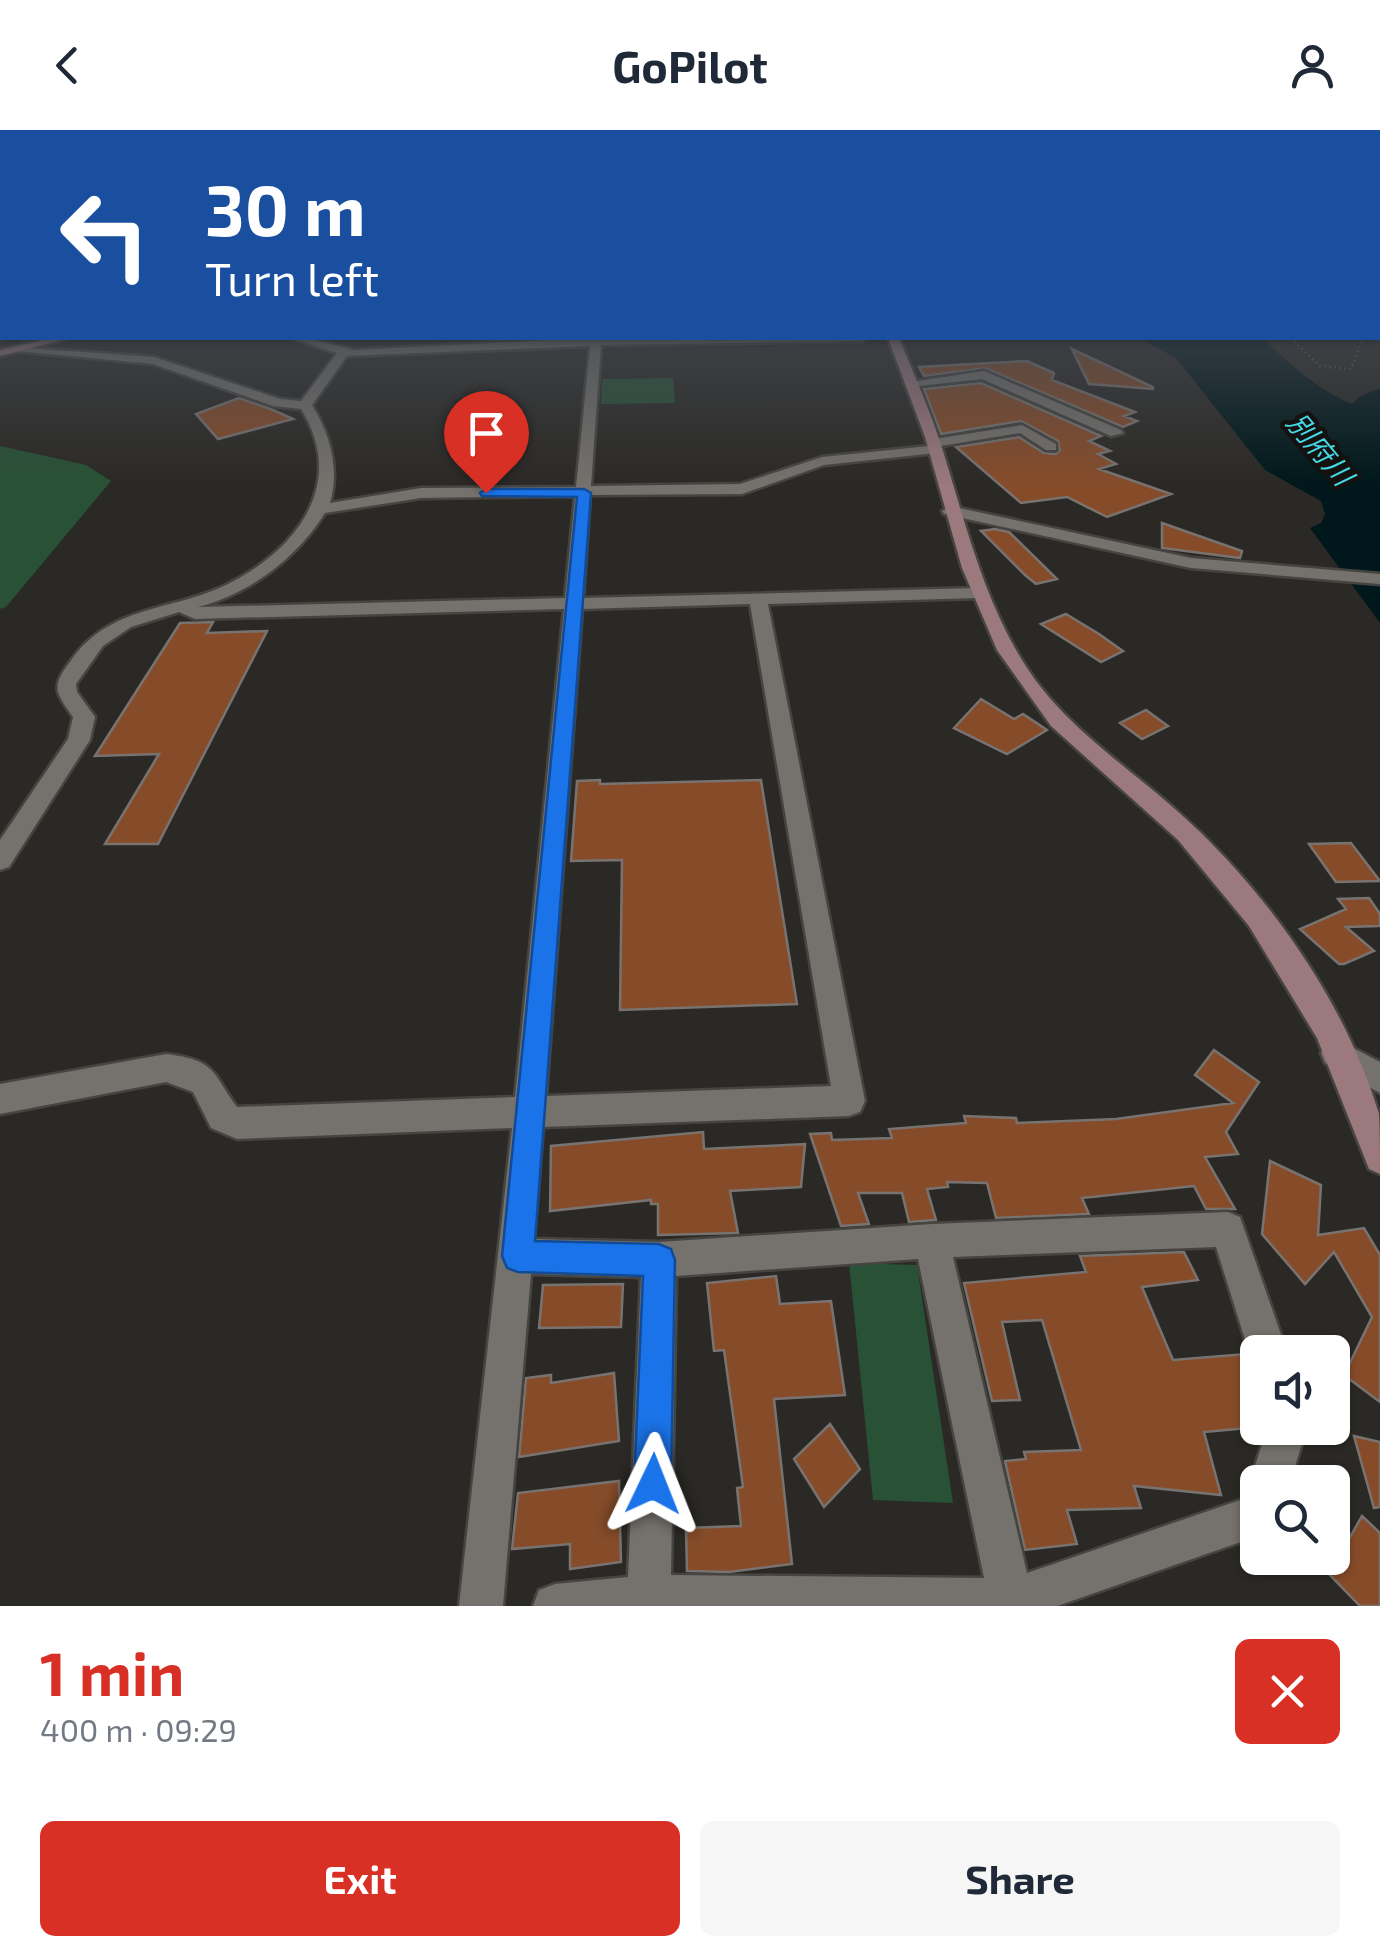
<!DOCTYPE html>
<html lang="en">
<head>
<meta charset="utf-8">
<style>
	:root { --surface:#fff; --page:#f6f6f7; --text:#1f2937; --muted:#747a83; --accent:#d93025 }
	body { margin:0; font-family:"Exo 2","Noto Sans JP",sans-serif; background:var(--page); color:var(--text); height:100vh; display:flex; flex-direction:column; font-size:38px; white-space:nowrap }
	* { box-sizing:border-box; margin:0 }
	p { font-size:32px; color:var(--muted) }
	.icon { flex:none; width:55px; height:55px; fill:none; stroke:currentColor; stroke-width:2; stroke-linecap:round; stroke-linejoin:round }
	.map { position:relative; height:1476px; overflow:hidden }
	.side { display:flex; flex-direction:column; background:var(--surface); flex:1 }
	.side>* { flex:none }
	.top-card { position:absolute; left:0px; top:0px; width:1380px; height:210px; box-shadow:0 2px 8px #0004; background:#1a4fa0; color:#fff; overflow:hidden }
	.controls { position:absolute; left:1240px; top:1205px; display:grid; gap:20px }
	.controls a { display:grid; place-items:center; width:110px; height:110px; border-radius:15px; background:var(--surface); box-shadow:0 2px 8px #0004; font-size:50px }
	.pin { position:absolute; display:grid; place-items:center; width:85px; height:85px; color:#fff; margin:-102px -42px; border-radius:50% 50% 50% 0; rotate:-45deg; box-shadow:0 0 10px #0007 }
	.pin .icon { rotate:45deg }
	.me { position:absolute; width:110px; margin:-55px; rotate:2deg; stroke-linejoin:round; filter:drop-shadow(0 0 8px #0008) }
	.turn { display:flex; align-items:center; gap:35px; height:210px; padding:0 40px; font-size:45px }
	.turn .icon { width:130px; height:130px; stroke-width:2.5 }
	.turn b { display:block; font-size:70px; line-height:85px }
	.round { display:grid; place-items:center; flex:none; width:105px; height:105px; border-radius:15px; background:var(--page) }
	.headline { display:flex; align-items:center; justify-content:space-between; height:170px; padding:0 40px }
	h1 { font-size:60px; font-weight:700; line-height:75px; color:var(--accent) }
	.cta { display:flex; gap:20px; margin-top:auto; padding:20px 40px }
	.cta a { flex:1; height:115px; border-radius:15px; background:var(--accent); color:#fff; font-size:40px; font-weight:700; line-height:115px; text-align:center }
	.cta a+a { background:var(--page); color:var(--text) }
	header { display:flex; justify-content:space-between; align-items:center; height:130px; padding:0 40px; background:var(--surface); font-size:45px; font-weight:700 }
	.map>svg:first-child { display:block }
</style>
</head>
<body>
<header><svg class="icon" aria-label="back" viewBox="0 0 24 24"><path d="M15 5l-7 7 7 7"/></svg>GoPilot<svg class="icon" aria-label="person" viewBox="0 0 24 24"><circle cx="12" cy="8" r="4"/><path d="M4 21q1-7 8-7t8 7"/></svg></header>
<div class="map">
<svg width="1380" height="1476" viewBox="0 0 1380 1476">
	<rect width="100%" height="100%" fill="#2b2925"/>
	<path fill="#285135" d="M673,248L675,273L601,274L602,249Z
		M0,316L86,335L111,351L6,477L0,479Z
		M849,1133L917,1135L953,1373L873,1370Z"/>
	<path fill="#00181b" d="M1139,208H1263C1287,232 1320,262 1353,274L1358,267L1380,258V493L1310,398L1321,393L1325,384L1321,371L1265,340L1176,228Z"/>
	<path fill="#864c2a" stroke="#787370" stroke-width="2.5" d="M1072,219L1153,257V259L1089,254Z
		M1027,231L1054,243L1052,250L1135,282L1124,286L1137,291L1123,297L985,238L924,246L919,237Z
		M981,253L1101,306L1089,311L1110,321L1098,324L1116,334L1099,339L1171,364L1107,387L1067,367L1021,373L956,317L1019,307L1044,323L1056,324L1060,320L1058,311L1021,291L941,304L924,259Z
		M239,268L273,280L293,289L218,309L196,284Z
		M1162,393L1242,421L1240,428L1162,418Z
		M995,399L1009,402L1057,449L1036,454L1025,445L981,401Z
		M1066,484L1099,504L1123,521L1101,532L1041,494Z
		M213,492L207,503L267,501L158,714H105L159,624L95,626L180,493Z
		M981,569L1014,589L1023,584L1047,600L1007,624L954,598Z
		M1146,580L1168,596L1142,609L1120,593Z
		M600,650V654L761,650L797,874L620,880L622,730L571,731L577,651Z
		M1351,713L1380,751L1336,752L1309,714Z
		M1369,768L1380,784V796L1346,797L1374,821L1344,834H1339L1300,799L1346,779L1338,769Z
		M1214,920L1259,952L1226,1002L1238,1024L1205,1027L1235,1079H1206L1194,1056L1082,1068L1089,1084L996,1088L987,1053L947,1052L948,1057L927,1059L936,1090L909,1092L902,1063H858L869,1094L841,1096L810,1004L831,1003L832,1010L892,1008L889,999L966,993L964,986L1016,988L1017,993L1116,989L1233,973L1195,945Z
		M703,1002L704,1019L805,1014L801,1057L730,1061L738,1103L658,1105V1074H651V1070L550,1081L551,1016Z
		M1270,1031L1321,1055L1318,1105L1364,1098L1380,1125V1272L1344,1245L1372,1187L1334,1122L1305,1154L1262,1104Z
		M1184,1122L1198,1150L1142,1157L1173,1230L1246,1224L1258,1245V1297L1204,1302L1221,1365L1134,1356L1141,1378L1067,1380L1077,1414L1025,1420L1005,1331L1026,1329L1024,1322L1081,1320L1042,1190L1002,1192L1020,1270L992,1271L964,1153L1086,1142L1080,1126Z
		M776,1146L780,1174L831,1171L845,1265L774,1269L792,1434L729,1442L687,1441L686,1398L741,1396L737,1358L743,1357L724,1220L714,1221L707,1153Z
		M623,1154L621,1197L539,1198L543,1155Z
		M614,1243L619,1311L519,1327L526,1248L551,1245V1253Z
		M830,1294L860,1339L824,1377L794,1329Z
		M1354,1306L1380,1312V1377L1374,1378Z
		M619,1351L621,1432L570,1439V1414L512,1419L518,1363Z
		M1362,1386L1380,1403V1476H1360L1329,1444Z"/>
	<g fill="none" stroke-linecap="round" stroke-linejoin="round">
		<defs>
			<path id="street" d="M290,208H307L354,220L591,208H868L862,211L601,215L591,356L740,354L822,327L929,316V310L934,309L1022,295L1056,314V320H1046L1020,303L941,316V322L936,323L824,335L742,364L590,365L583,468L978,458L987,463L978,468L768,474L865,971L860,982L849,986L543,997L534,1109L659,1112L932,1094L1228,1082L1240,1087L1287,1222H1258V1236L1249,1222L1216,1117L953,1127L1027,1443L1255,1365L1250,1352L1267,1298H1307L1290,1352H1258V1406L1057,1476H533L539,1460L555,1454L628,1447L641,1147L531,1144L503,1476H459L512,998L237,1009L211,998L193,962L166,952L0,984V954L166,924C217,930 212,943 237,977L515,967L564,479L195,489L179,482L131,497L103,516L76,554L77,562L95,587L90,610L9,737L0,740V710L68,609L73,587C54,560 51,557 72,529C111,475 172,481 226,455C296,421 348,354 301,279L273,276L153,234L7,220L13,217L154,227L280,269L301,271L337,223ZM590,216L576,357L421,358L330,373C340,339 330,304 312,275L347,226ZM575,366L565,468L198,477C249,464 297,428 325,383L421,368ZM750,474L831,956L546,966L582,479ZM918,1129L984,1448L671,1445L676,1146Z
				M984,241L1121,300L1123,303L1111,306L982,249L910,257L904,253Z
				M950,376L1191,428L1380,444V454L1191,438L944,384L942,381Z
				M1336,909L1380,932V963L1325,933L1321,923L1325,913Z"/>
			<path id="secondary" d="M52,208H70L0,226V220Z
				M888,208H899C914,245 931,282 943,321C966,395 984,472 1027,538C1065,596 1124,634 1175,679C1263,756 1345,870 1379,984C1380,1002 1380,1026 1380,1044L1369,1039L1317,908L1249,796L1178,710L1051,596L997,520L962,438L925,307Z"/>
		</defs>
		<use href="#street" stroke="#464441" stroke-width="5"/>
		<use href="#secondary" stroke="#464441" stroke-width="5"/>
		<path stroke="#6c6a67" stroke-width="2.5" stroke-dasharray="1 4" stroke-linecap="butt" d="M1291,208L1320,236L1351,239L1363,208"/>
		<use href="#street" fill="#75726d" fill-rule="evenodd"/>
		<use href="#secondary" fill="#9b797d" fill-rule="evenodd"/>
	</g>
	<linearGradient id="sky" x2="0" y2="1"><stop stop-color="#181714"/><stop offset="0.42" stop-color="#444951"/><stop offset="1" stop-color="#444951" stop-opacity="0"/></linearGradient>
	<rect width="1380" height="356" fill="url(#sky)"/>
	<path fill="#1a73e8" stroke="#114b97" stroke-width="2.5" d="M486,359H584L591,363L535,1111L659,1114L671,1119L675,1130L671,1354L666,1367L653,1373L640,1367L634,1354L643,1146L518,1142L507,1138L502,1126L577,367L482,366L480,363Z"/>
	<g text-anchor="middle" stroke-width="9" stroke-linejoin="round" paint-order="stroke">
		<g font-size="28" font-style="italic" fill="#44d8e4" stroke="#131210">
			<text transform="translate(1320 319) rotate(50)" y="10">別府川</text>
		</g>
	</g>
</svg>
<div class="controls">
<a><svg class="icon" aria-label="sound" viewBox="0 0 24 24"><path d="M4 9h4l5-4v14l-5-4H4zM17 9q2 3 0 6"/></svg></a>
<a><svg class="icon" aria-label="search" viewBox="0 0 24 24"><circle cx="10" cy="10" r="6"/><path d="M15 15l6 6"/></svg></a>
</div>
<div class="pin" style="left:486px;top:363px;background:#d93025"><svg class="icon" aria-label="arrive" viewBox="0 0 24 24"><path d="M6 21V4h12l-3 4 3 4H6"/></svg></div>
<svg class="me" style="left:653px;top:1354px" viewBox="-20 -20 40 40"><path d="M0-17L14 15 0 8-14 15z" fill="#1a73e8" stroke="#fff" stroke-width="4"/></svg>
<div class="top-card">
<div class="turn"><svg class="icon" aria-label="left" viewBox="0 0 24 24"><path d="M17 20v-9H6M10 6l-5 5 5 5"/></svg><div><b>30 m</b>Turn left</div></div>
</div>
</div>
<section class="side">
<div class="headline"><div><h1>1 min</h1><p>400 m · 09:29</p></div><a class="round" style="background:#d93025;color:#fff"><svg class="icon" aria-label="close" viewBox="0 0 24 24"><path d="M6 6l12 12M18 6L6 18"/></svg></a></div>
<div class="cta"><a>Exit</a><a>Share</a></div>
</section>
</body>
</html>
